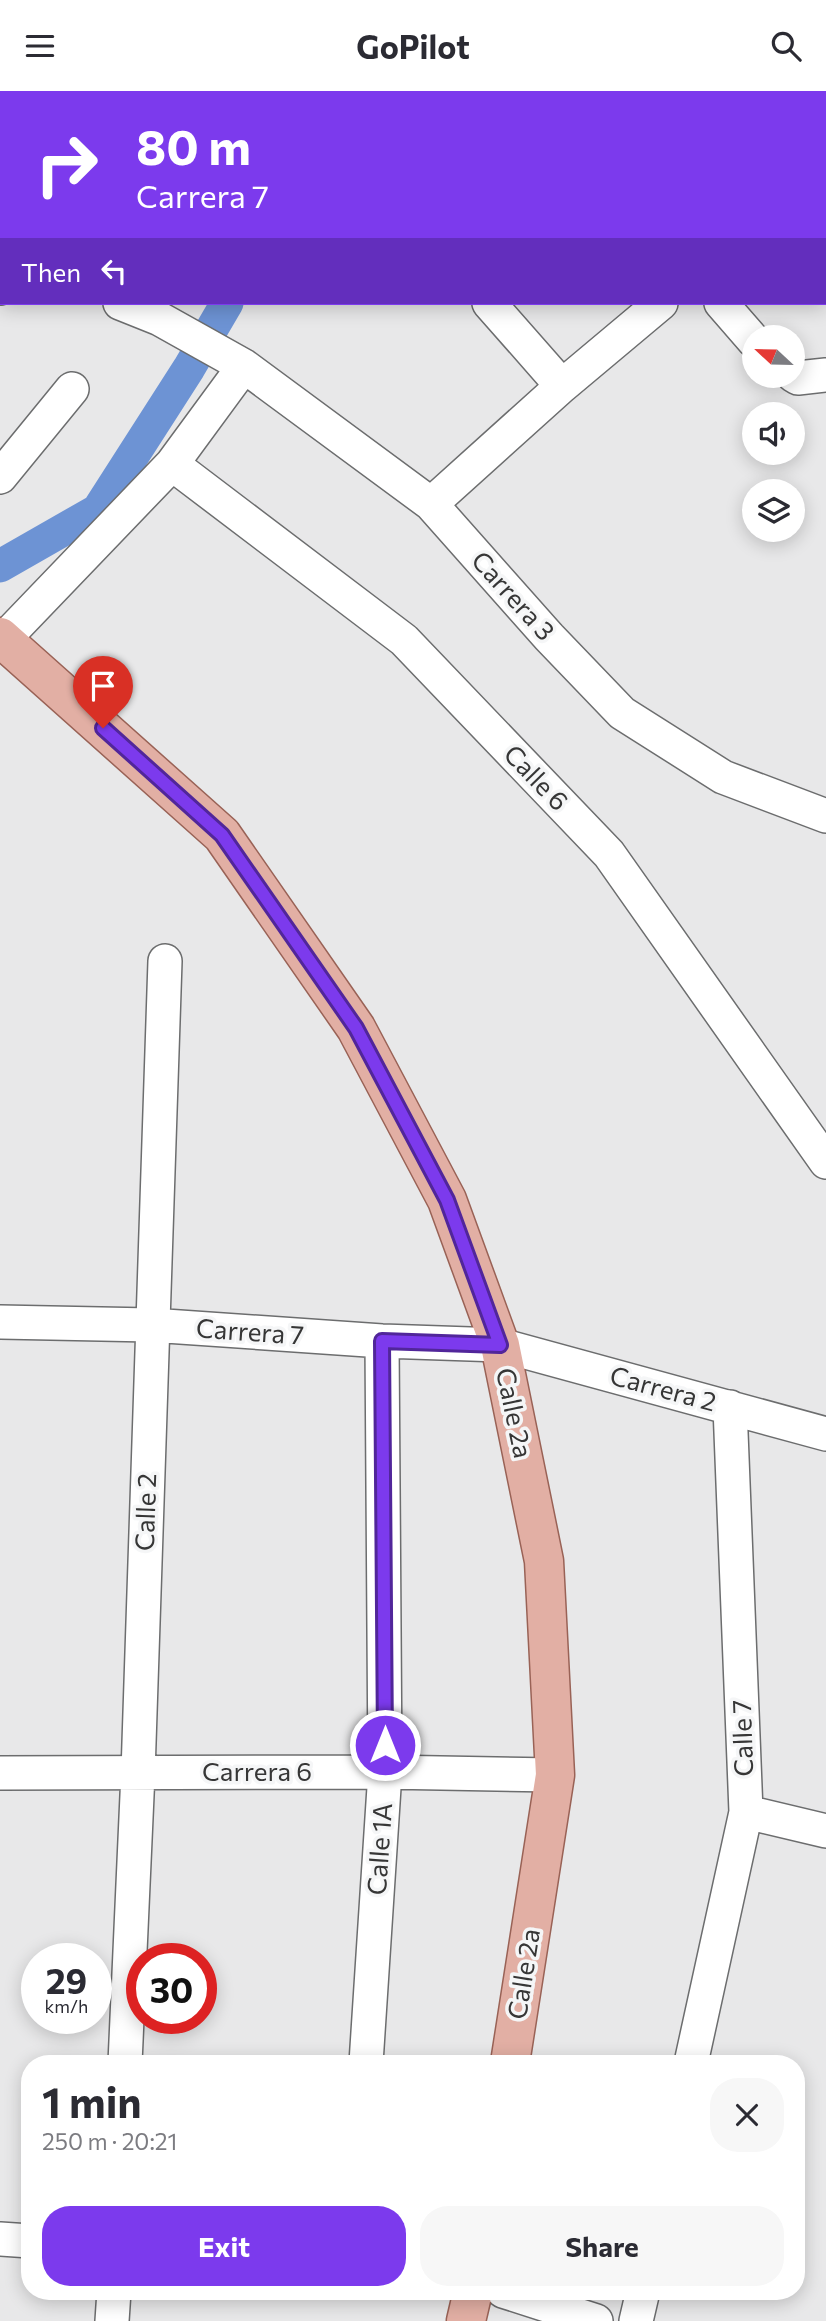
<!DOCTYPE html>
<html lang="en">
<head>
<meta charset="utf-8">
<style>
	:root { --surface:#fff; --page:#f7f7f7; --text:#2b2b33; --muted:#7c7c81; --accent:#7c3aed }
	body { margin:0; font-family:Commissioner,sans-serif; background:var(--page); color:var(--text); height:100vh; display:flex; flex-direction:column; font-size:26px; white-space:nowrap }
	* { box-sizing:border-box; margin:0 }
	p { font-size:23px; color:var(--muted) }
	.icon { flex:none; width:38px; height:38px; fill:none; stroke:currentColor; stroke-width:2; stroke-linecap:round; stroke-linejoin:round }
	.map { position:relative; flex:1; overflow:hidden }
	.side { position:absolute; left:21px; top:1964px; width:784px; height:245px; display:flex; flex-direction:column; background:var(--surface); border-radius:28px; box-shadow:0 4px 18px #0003 }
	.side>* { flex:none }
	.guide { position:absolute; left:0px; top:0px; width:826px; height:214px; box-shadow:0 4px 18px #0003; background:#7c3aed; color:#fff; overflow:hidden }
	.needle { width:46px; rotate:292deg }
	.fabs { position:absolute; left:742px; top:234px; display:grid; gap:14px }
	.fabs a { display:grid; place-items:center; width:63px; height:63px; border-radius:50%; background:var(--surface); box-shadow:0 4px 18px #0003; font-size:35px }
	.speed { position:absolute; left:21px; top:1852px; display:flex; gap:14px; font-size:35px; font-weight:700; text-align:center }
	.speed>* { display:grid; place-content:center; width:91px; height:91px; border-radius:50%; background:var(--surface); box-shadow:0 4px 18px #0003; line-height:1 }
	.speed small { font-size:18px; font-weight:400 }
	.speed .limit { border:10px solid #d22; background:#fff; color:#111 }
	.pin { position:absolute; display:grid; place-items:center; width:60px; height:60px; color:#fff; margin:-72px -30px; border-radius:50% 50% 50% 0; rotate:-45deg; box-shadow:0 0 7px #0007 }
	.pin .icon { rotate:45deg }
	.me { position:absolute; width:77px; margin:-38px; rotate:0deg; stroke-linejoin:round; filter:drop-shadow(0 0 5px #0008) }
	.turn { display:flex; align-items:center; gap:24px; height:147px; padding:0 21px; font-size:32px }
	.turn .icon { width:91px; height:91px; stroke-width:2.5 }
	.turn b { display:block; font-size:49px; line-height:60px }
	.then { display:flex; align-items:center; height:66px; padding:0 21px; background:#0003; gap:14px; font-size:26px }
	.round { display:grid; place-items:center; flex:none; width:74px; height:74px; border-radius:28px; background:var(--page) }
	.summary { display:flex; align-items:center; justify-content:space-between; height:119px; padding:0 21px }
	h1 { font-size:42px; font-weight:700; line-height:52px }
	.cta { display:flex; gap:14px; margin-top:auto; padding:14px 21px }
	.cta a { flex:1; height:80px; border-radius:28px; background:var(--accent); color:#fff; font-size:28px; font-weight:700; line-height:80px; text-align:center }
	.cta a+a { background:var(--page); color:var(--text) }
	header { display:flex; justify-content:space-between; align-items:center; height:91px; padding:0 21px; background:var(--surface); font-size:32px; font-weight:700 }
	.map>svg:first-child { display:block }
</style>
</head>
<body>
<header><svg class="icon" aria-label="menu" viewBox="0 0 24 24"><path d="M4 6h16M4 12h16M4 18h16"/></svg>GoPilot<svg class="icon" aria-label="search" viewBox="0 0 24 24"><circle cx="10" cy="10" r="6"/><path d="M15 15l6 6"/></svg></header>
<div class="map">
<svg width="826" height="2230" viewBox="0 0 826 2230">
	<rect width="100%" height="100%" fill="#e8e8e9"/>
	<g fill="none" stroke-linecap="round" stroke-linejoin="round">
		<path stroke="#6d93d4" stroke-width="33" d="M0,475L98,419L189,277L227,212"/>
		<defs>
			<path id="minor" d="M540,0L541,2
				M772,0L773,2
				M12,2V0
				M0,61L2,52
				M824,79L826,82
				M0,167L2,168
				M0,197L2,194
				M120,212L160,228L244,275L431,413L549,546L622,622L723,686L826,725
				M489,212L562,295
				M721,212L754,250
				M793,284L798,287L826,284
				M172,373L404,549L609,763L826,1071
				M0,386L72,298
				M431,413L562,295L661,212
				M4,548L172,373L244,275
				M0,1231L151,1234L382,1250L500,1254L826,1343
				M0,1682L385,1681L555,1684
				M746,1721L826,1740
				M125,1972L138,1682L165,870
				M366,1972L385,1681L382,1250
				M691,1972L746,1721L730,1316
				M0,2148L30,2150
				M503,2200L596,2230
				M112,2230L114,2200
				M636,2230L643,2200"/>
			<path id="major" d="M0,546L222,744L356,937L447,1109L500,1254L544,1470L555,1684L510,1972
				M466,2230L473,2200"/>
		</defs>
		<use href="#minor" stroke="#6c6d6e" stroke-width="36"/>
		<use href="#major" stroke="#996256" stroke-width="41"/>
		<use href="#minor" stroke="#fff" stroke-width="33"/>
		<use href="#major" stroke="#e2afa4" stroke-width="38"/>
	</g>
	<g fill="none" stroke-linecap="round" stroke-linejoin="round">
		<defs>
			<path id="route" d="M103,637L222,744L356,937L447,1109L500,1254L382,1250L385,1654"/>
		</defs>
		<use href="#route" stroke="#51269a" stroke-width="18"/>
		<use href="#route" stroke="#7c3aed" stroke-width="12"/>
	</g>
	<g text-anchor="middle" stroke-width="7" stroke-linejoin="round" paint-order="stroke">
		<g font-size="26" fill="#363636" stroke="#f5f6f7">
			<text transform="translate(513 505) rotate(48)" y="9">Carrera 3</text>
			<text transform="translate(536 687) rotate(46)" y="9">Calle 6</text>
			<text transform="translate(250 1241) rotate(4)" y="9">Carrera 7</text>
			<text transform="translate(663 1298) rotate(15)" y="9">Carrera 2</text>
			<text transform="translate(514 1322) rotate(78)" y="9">Calle 2a</text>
			<text transform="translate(146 1421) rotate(-88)" y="9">Calle 2</text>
			<text transform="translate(743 1647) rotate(-92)" y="9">Calle 7</text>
			<text x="257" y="1690">Carrera 6</text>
			<text transform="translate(380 1758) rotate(-86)" y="9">Calle 1A</text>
			<text transform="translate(524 1883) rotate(-81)" y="9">Calle 2a</text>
		</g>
	</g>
</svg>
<div class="fabs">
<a><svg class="needle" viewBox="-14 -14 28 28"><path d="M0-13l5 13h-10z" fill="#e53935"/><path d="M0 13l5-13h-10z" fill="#7c7c81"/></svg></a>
<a><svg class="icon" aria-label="sound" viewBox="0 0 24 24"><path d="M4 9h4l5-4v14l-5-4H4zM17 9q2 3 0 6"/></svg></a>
<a><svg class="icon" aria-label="layers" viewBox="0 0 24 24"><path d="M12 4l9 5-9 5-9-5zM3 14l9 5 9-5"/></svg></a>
</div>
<div class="speed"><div>29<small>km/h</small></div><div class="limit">30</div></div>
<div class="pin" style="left:103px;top:637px;background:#d93025"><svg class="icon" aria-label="arrive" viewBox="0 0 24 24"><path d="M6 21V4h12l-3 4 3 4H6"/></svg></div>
<svg class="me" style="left:385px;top:1654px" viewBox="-20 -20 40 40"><circle r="17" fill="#7c3aed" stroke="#fff" stroke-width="3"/><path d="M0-11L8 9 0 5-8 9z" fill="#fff"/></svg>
<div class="guide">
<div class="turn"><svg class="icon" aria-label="right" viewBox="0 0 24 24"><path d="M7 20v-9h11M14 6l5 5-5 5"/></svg><div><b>80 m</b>Carrera 7</div></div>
<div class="then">Then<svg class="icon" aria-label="left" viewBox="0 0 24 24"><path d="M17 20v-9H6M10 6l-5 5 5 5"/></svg></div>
</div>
<section class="side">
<div class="summary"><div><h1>1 min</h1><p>250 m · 20:21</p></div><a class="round"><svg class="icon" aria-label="close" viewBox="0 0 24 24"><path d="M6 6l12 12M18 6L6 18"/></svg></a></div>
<div class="cta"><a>Exit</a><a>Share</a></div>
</section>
</div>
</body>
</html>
